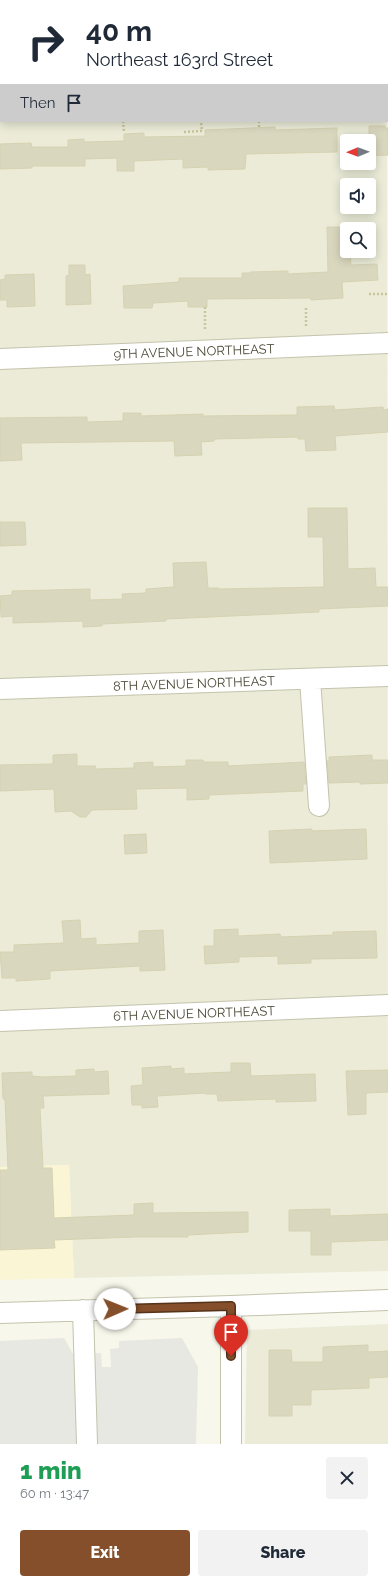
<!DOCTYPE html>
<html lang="en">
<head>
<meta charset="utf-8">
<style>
	:root { --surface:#fff; --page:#f2f2f3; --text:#1f2937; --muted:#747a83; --accent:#844f2a }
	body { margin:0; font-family:Raleway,sans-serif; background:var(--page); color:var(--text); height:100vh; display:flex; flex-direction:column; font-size:15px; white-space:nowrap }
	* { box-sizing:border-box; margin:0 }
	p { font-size:13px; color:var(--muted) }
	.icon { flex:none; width:22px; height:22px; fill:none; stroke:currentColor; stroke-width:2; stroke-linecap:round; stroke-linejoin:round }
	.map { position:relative; height:1444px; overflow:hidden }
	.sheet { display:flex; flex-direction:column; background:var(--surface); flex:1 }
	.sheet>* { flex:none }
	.top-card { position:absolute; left:0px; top:0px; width:388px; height:122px; box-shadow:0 2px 10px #0003; background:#fff; color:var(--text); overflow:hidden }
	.needle { width:26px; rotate:269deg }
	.controls { position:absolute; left:340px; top:134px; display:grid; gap:8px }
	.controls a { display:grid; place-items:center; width:36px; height:36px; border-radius:4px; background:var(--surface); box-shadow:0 2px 10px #0003; font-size:20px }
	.pin { position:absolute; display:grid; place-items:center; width:34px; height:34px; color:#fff; margin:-41px -17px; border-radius:50% 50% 50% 0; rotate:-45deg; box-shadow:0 0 4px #0007 }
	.pin .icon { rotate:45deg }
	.me { position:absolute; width:44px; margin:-22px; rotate:89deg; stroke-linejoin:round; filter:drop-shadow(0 0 3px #0008) }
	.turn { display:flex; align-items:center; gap:14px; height:84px; padding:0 20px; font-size:18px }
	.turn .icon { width:52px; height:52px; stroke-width:2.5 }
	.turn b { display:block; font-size:28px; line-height:34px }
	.then { display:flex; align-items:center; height:38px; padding:0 20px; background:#0003; gap:8px; font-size:15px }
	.round { display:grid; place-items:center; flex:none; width:42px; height:42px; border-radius:4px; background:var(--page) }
	.headline { display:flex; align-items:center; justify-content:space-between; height:68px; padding:0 20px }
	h1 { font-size:24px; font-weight:800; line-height:30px; color:#1e9e55 }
	.button { display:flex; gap:8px; margin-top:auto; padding:8px 20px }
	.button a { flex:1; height:46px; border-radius:4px; background:var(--accent); color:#fff; font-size:16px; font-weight:800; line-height:46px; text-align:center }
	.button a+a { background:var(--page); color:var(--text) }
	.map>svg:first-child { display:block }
</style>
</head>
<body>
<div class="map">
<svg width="388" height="1444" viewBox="0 0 388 1444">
	<rect width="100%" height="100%" fill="#f7f7eb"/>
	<path fill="#ebebd8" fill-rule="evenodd" d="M0,0H388V37L387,1H1L0,47Z
		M387,87L388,1271L74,1278L69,1165L0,1167V100L1,121H387ZM347,141H369V163H347ZM347,185H369V207H347ZM347,229H369V251H347Z
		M388,1324V1444H245L247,1330Z"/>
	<path fill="#faf5d5" d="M69,1165L74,1278L0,1280V1167Z"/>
	<path fill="#e8e8e2" d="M64,1338L73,1354L101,1353L102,1367H111L110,1349L119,1348V1341L182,1338L198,1367L196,1444H0V1341Z"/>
	<path fill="#dad7bf" stroke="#d6d2b1" d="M369,126H385V128H388V155L369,156Z
		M275,127V130L337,128V152L246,154L245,169L208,170V167L183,168V159L134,161V171H117V158L85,159V166H32V168L0,169V144L31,143L32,147H68V140L84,139V142L124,141V134L144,133V137L205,136V130Z
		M327,227H350V229H347V251H350L351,265L377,264L378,280L342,282L343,298L311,300V298L207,299V307H188V301L153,303L152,308H124L123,286L179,282V278H242V273H250V272L288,271V274L328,272Z
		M69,265H85V275L90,274L91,304L66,305V276L69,275Z
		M34,274L35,306L7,307V300H0V280L5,279V275Z
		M334,406L335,410L383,407L384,410L388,409V432L335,436L336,450L306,451L305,439H298V437L214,439V441L201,442L202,455L175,456L174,441L21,443L22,460L0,461V418L87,417V422L123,421V413H141V416L203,414V416L297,415V407Z
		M308,508H347L348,569L375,568L376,587H388V606L319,609V612L166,619V621L102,624V626L83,627V621L13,623V616L1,617L0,596L12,595V591L90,589V600L123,599L122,594L146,593V589L174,587L173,563L206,562L208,588H219V589L324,587L323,537H308Z
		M0,522H25L26,545L0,546Z
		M77,754V766H96L95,769L134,768V763L153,762V767L186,766V760H203V762H228V766L304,762L306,784H303V791L209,795V799L187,800V788L136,789L137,809L92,810L86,817H80L71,811L55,812L54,789L0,791V765L53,764V755Z
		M372,755V760H388V783L360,784V782L329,783L327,761H329V757Z
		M312,829V831L366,829L367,859L270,863L269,831Z
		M146,834L147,853L125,854L124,835Z
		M80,920L81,939L96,938V945L139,943V931L163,930L165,970L140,971V966L50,971V979L16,981V978H2L0,952H14V945L64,943L62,921Z
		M238,929V936L280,934L281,937L333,935V932L376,931L377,958L311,959V963L278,964V956L239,957V962L205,964L204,946H214V930Z
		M231,1063H250L251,1076L315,1074L316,1101L276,1102V1099L218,1101L217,1094H205V1093L157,1096L158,1107L142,1108V1105H132L131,1086L143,1085L142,1068L171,1066V1069L184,1068V1074L231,1072Z
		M94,1069V1072L108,1071L109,1094L43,1096L44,1108H40L43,1168H52L54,1218L134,1215V1204L153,1203V1213L248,1212V1232L188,1235V1237H134L54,1240L55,1248L0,1250V1170H8L5,1099H3L2,1073L32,1072V1076L43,1077L76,1076V1070Z
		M388,1070V1092L366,1093V1114L348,1115L346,1071Z
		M330,1209V1216L388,1214V1240L331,1242V1255H311V1231H289V1210Z
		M368,1345V1352L388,1351V1377L369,1378V1388L311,1390V1405H292V1416H269V1350H291L292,1362H323V1347Z"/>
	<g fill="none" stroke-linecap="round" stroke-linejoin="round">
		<defs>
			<path id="minor" d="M387,69H388
				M0,80H1
				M0,359L388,343
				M310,679L319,806
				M0,689L388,676
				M0,1021L388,1005
				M83,1310L87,1444
				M0,1313L231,1306L388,1300
				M231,1444V1306"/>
		</defs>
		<use href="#minor" stroke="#c4c3ac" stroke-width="22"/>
		<path stroke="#c7c59b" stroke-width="2.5" stroke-dasharray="2 2" stroke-linecap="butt" d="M0,53H1
			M123,121L124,132
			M259,121V128
			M184,132L202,131L201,121
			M369,294H388
			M205,307V330
			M306,326V307"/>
		<use href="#minor" stroke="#fff" stroke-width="20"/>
	</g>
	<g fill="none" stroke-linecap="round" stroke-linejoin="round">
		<defs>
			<path id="route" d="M115,1309L231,1306V1356"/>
		</defs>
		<use href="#route" stroke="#56331b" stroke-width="10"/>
		<use href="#route" stroke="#844f2a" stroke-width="7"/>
	</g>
	<g text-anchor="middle" stroke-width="3" stroke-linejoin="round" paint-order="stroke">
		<g font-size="13" fill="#4c4a37" stroke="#fff">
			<text transform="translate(194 351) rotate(-2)" y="5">9TH AVENUE NORTHEAST</text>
			<text transform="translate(194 683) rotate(-2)" y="5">8TH AVENUE NORTHEAST</text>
			<text transform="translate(194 1013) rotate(-2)" y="5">6TH AVENUE NORTHEAST</text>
		</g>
	</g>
</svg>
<div class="controls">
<a><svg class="needle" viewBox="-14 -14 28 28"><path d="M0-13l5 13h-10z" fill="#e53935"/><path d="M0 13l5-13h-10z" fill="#747a83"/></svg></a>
<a><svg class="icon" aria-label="sound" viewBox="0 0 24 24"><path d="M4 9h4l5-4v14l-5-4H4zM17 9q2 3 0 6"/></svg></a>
<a><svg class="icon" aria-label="search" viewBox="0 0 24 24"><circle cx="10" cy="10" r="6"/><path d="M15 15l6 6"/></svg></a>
</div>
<div class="pin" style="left:231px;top:1356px;background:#d93025"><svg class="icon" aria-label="arrive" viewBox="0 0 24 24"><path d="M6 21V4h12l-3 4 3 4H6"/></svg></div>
<svg class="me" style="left:115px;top:1309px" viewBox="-20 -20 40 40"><circle r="19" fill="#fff"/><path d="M0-13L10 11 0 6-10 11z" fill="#844f2a"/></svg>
<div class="top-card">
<div class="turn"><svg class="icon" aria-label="right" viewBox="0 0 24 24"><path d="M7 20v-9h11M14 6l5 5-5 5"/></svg><div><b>40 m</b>Northeast 163rd Street</div></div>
<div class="then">Then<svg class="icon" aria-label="arrive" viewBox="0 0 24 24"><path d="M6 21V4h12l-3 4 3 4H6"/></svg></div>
</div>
</div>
<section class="sheet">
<div class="headline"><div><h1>1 min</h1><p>60 m · 13:47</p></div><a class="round"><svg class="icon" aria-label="close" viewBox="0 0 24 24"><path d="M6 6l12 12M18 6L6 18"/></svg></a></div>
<div class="button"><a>Exit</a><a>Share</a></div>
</section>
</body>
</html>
